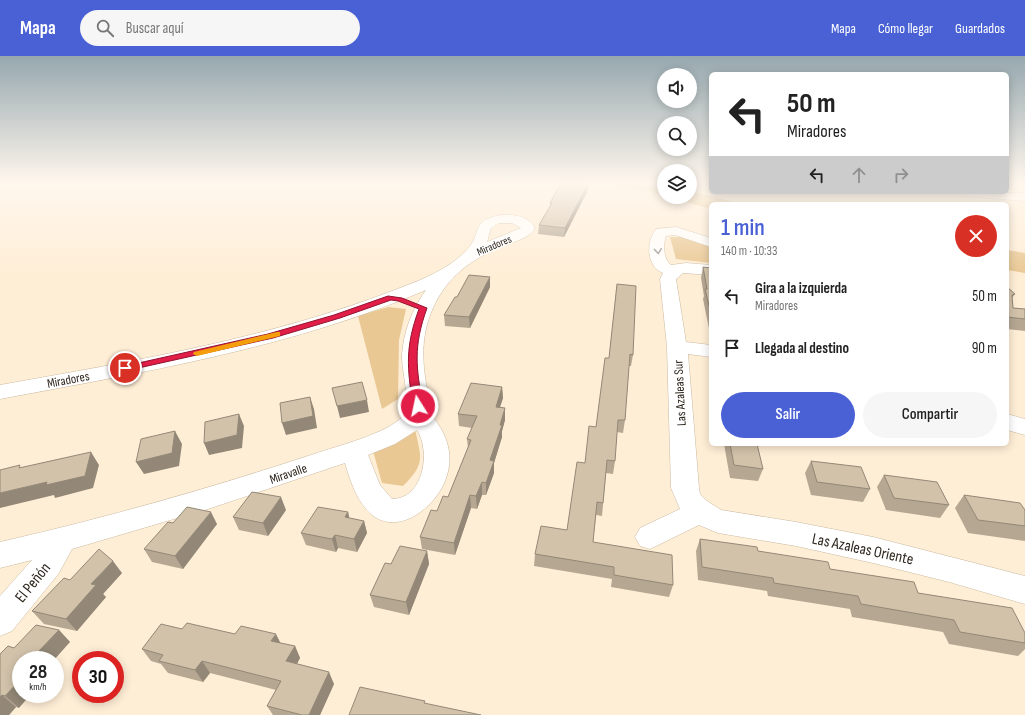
<!DOCTYPE html>
<html lang="es">
<head>
<meta charset="utf-8">
<style>
	:root { --surface:#fff; --page:#f6f6f6; --text:#222; --muted:#767676; --accent:#4961d5 }
	body { margin:0; font-family:"Sofia Sans Condensed",sans-serif; background:var(--page); color:var(--text); height:100vh; display:flex; flex-direction:column; font-size:15px; white-space:nowrap }
	* { box-sizing:border-box; margin:0 }
	p { font-size:13px; color:var(--muted) }
	.icon { flex:none; width:22px; height:22px; fill:none; stroke:currentColor; stroke-width:2; stroke-linecap:round; stroke-linejoin:round }
	.map { position:relative; flex:1; overflow:hidden }
	.side { position:absolute; left:709px; top:146px; width:300px; height:244px; display:flex; flex-direction:column; background:var(--surface); border-radius:6px; box-shadow:0 2px 10px #0003 }
	.side>* { flex:none }
	.banner { position:absolute; left:709px; top:16px; width:300px; height:122px; border-radius:6px; box-shadow:0 2px 10px #0003; background:#fff; color:var(--text); overflow:hidden }
	.fabs { position:absolute; left:657px; top:12px; display:grid; gap:8px }
	.fabs a { display:grid; place-items:center; width:40px; height:40px; border-radius:50%; background:var(--surface); box-shadow:0 2px 10px #0003; font-size:20px }
	.speed { position:absolute; left:12px; top:595px; display:flex; gap:8px; font-size:20px; font-weight:700; text-align:center }
	.speed>* { display:grid; place-content:center; width:52px; height:52px; border-radius:50%; background:var(--surface); box-shadow:0 2px 10px #0003; line-height:1 }
	.speed small { font-size:10px; font-weight:400 }
	.speed .limit { border:6px solid #d22; background:#fff; color:#111 }
	.pin { position:absolute; display:grid; place-items:center; width:34px; height:34px; color:#fff; margin:-17px; border:2px solid #fff; border-radius:50%; box-shadow:0 1px 4px #0007 }
	.me { position:absolute; width:44px; margin:-22px; rotate:350deg; stroke-linejoin:round; filter:drop-shadow(0 0 3px #0008) }
	.turn { display:flex; align-items:center; gap:14px; height:84px; padding:0 12px; font-size:18px }
	.turn .icon { width:52px; height:52px; stroke-width:2.5 }
	.turn b { display:block; font-size:28px; line-height:34px }
	.lanes { display:flex; align-items:center; height:38px; padding:0 12px; background:#0003; justify-content:center; gap:20px; direction:ltr }
	.lanes .off { opacity:.35 }
	.round { display:grid; place-items:center; flex:none; width:42px; height:42px; border-radius:21px; background:var(--page) }
	.head { display:flex; align-items:center; justify-content:space-between; height:68px; padding:0 12px }
	h1 { font-size:24px; font-weight:600; line-height:30px; color:var(--accent) }
	.cta { display:flex; gap:8px; margin-top:auto; padding:8px 12px }
	.cta a { flex:1; height:46px; border-radius:24px; background:var(--accent); color:#fff; font-size:16px; font-weight:600; line-height:46px; text-align:center }
	.cta a+a { background:var(--page); color:var(--text) }
	ul { padding:0; list-style:none }
	li { display:flex; align-items:center; gap:12px; height:52px; padding:0 12px }
	li div { flex:1 }
	li b { display:block; font-size:15px }
	li em { font-style:normal }
	header { display:flex; align-items:center; gap:24px; box-sizing:border-box; height:56px; padding:0 20px; background:var(--accent); color:#fff }
	header strong { font-size:19px }
	nav { display:flex; gap:22px; margin-inline-start:auto; font-size:14px }
	.search { width:280px; height:36px; background:var(--page); display:flex; align-items:center; gap:10px; box-sizing:border-box; padding:0 14px; border-radius:22px; color:var(--muted); font-size:15px }
	.map>svg:first-child { display:block }
</style>
</head>
<body>
<header>
<strong>Mapa</strong>
<div class="search"><svg class="icon" aria-label="search" viewBox="0 0 24 24"><circle cx="10" cy="10" r="6"/><path d="M15 15l6 6"/></svg>Buscar aquí</div>
<nav><a>Mapa</a><a>Cómo llegar</a><a>Guardados</a></nav>
</header>
<div class="map">
<svg width="1025" height="659" viewBox="0 0 1025 659">
	<rect width="100%" height="100%" fill="#ffeed6"/>
	<path fill="#e9c894" d="M610,127H641L664,130V139Z
		M690,135L742,148H711V153L670,141H690Z
		M670,181H683L711,191V207L676,203Z
		M1007,194L1025,197V217L1007,214Z
		M388,251L406,253L399,284L398,343L382,353L358,260Z
		M415,373C421,401 426,408 403,430L382,427L373,395Z"/>
	<g fill="none" stroke-linecap="round" stroke-linejoin="round">
		<defs>
			<path id="minor" d="M961,136L1025,137V145L967,140Z
				M501,159C512,158 531,160 535,173C528,183 512,186 501,191C471,203 446,222 433,252C420,281 422,308 428,338C429,343 427,352 429,356C431,360 436,364 438,368C450,386 453,405 445,425C435,451 398,481 371,458C357,446 350,424 345,407L208,453L72,493L59,517L12,575L0,580V540L32,504L0,512V486C106,462 211,432 314,398C337,390 387,378 403,360C412,350 401,313 402,298C404,275 412,253 426,234C291,292 144,316 0,343V329C135,305 272,282 400,232C424,223 448,213 466,195C483,178 469,164 501,159ZM499,167H512L521,172L487,186L491,172ZM417,374C431,395 424,443 392,443L380,429L368,399L395,388Z
				M676,171L711,182V191L675,179L666,180C663,189 663,203 671,209L686,207L711,209V219L683,217L676,223L686,286L711,289V301L688,298L699,432L700,438L707,445L721,454L796,466L873,481L1025,520V548L949,526L873,507L796,490L718,477L699,469L650,493L640,490L635,481L640,472L680,453L671,432L667,291L660,223L663,217C646,210 646,186 656,173Z
				M1007,358L1025,363V379L1007,374Z"/>
		</defs>
		<use href="#minor" stroke="#cabaa2" stroke-width="1"/>
		<use href="#minor" fill="#fff" fill-rule="evenodd"/>
	</g>
	<path fill="#b5a792" d="M588,128L587,136L564,181L538,178L539,169L550,151V147Z
		M703,211L711,212V282L703,243L704,240L701,222Z
		M617,228L633,299L631,310H629L625,364L623,377L617,376L615,405L613,418L606,417L602,460L596,459L593,486L673,529L669,541L611,531L612,523L534,510L535,498L567,474L585,407L596,371L609,302Z
		M490,231L470,272L445,270L444,259L457,241Z
		M1007,231L1015,238L1012,242L1013,252L1025,253V275L1007,273Z
		M502,331L503,342L500,351L505,352V364L502,375V381L494,407V417L486,439H482L477,453L471,452L455,499L422,493L420,481L437,455L448,441L468,392L467,383L472,372L459,370L458,358Z
		M724,388H757L763,413L758,425L730,422Z
		M811,405L870,433L863,446L811,439L805,417Z
		M884,419L949,449L940,462L886,454L877,431Z
		M964,439L1025,454V485L968,477L955,452Z
		M286,454L268,480L239,474L233,461Z
		M348,456L349,462L364,465L367,477L357,496L338,492L336,496L306,489L301,477Z
		M173,467L217,468L183,513L152,506L144,493Z
		M700,483L758,495L830,513L918,537L1025,577V593L1018,600L949,588L943,576L852,561L850,553L768,540L767,535L698,524L696,495Z
		M427,495L429,508L409,559L374,551L370,539L391,508Z
		M122,517L103,538L106,541L77,575L44,568L32,555L70,524Z
		M182,573L235,578L295,590L300,602L297,608L334,628L320,659H273L267,650L276,634L210,617L203,626L168,617L161,608L151,605L142,593Z
		M59,574L70,586L21,604L19,652L16,651L9,659H0L8,590L14,592Z"/>
	<path fill="#938877" d="M588,128L587,136L564,181L565,172Z
		M490,221V231L470,272L469,261Z
		M502,331L503,342L496,363V351Z
		M310,341L314,353L317,372L286,379L282,367Z
		M367,344L369,356L340,362L337,350Z
		M505,352V364L502,375V381L494,407V417L486,439V427L490,404Z
		M239,358L244,370L242,392L209,399L204,387Z
		M175,375L182,388L179,410L144,418L136,406Z
		M91,396L99,409L93,432L55,442L54,439L0,452V437L47,426Z
		M482,426V439L477,453L476,440Z
		M470,439L471,452L455,499L454,487Z
		M281,441L286,454L268,480L263,467Z
		M211,456L217,468L183,513L175,500Z
		M348,456L351,469L345,461Z
		M364,465L367,477L357,496L354,483Z
		M335,479L338,492L336,496L332,483Z
		M427,495L429,508L409,559L406,546Z
		M113,505L122,517L103,538L106,541L77,575L66,563L91,528Z
		M59,574L70,586L54,604H38L37,597Z
		M276,578L282,590L271,585Z
		M295,590L300,602L292,617L286,605Z
		M202,605L210,617L203,626L195,614Z
		M329,616L334,628L320,659H309Z
		M21,623V638H31L19,652L5,640Z
		M2,639L16,651L9,659H0V641Z"/>
	<path fill="#d2c2aa" stroke="#938877" d="M561,127L588,128L565,172L539,169L552,147H550Z
		M703,211L711,212V258L705,233H707Z
		M469,219L490,221L469,261L444,259L455,241H457Z
		M617,228L636,230L633,299L630,298L625,364H618L615,405L607,404L603,447L597,446L593,486L672,499L673,529L614,519V511L535,498L541,470L567,474L577,406L585,407L589,370L596,371L605,302H609Z
		M1007,231L1015,238L1012,239L1013,252L1025,253V263L1007,261Z
		M362,326L367,344L337,350L332,332Z
		M471,327L502,331L496,351L505,352L500,369H502L490,404L494,405L486,427L482,426L476,440L470,439L454,487L420,481L431,454L437,455L443,440L448,441L471,384L467,383L477,360L458,358Z
		M310,341L313,360L282,367L280,347Z
		M239,358L237,379L204,387L205,366Z
		M175,375L172,397L136,406L141,383Z
		M730,388H757L763,413L734,409Z
		M91,396L85,420L46,429L47,426L0,437V414L20,409L19,412Z
		M811,405L861,411L870,433L817,426Z
		M884,419L937,426L949,449L894,442Z
		M252,436L281,441L263,467L233,461Z
		M964,439L1020,447L1025,454V470L978,464Z
		M187,451L211,456L175,500L144,493L168,466L173,467Z
		M318,451L348,456L345,461L364,465L354,483L335,479L332,483L301,477Z
		M700,483L757,491L758,495L828,506L830,513L914,526L918,537L1012,552L1025,577V587L960,576L954,564L861,548L858,540L774,527L773,522L702,511Z
		M400,490L427,495L406,546L370,539L385,507L391,508Z
		M99,493L113,505L91,528L96,529L66,563L32,555L64,522L70,524Z
		M187,567L235,578L241,570L276,578L271,585L295,590L286,605L329,616L309,659H302L267,650L281,625L202,605L195,614L159,605L163,599L142,593L161,568L182,573Z
		M36,569L59,574L37,597L43,598L38,604H21V623L5,640L2,639L0,641V598L8,590L14,592Z
		M360,631L425,645L424,647L481,659H349Z"/>
	<defs><path id="oneway-chevron" d="M-2-3.5L2.5 0L-2 3.5" fill="none" stroke-width="1.6" stroke-linecap="round" stroke-linejoin="round"/></defs>
	<use stroke="#a19e9a" href="#oneway-chevron" transform="translate(658 195) rotate(84)"/>
	<linearGradient id="sky" x2="0" y2="1"><stop stop-color="#96a8af"/><stop offset="0.58" stop-color="#fff7ed"/><stop offset="1" stop-color="#fff7ed" stop-opacity="0"/></linearGradient>
	<rect width="1025" height="219" fill="url(#sky)"/>
	<path fill="#e11d48" stroke="#92132f" d="M388,240L402,242L427,252C413,291 416,311 423,350L421,353L418,354L413,350C407,311 405,291 419,253L398,245L391,244L340,262L273,282L125,315L120,312L125,310L268,278L334,259Z"/>
	<path fill="#f59e0b" d="M277,276H280V280L197,300L193,298L194,296Z"/>
	<g text-anchor="middle" stroke-width="3" stroke-linejoin="round" paint-order="stroke">
		<g font-size="11" fill="#2e271e" stroke="#fff">
			<text transform="translate(494 189) rotate(-23)" y="4">Miradores</text>
		</g>
		<g font-size="13" fill="#2e271e" stroke="#fff">
			<text transform="translate(68 323) rotate(-11)" y="5">Miradores</text>
			<text transform="translate(679 337) rotate(-93)" y="5">Las Azaleas Sur</text>
			<text transform="translate(288 417) rotate(-19)" y="5">Miravalle</text>
		</g>
		<g font-size="16" fill="#2e271e" stroke="#fff">
			<text transform="translate(863 492) rotate(12)" y="6">Las Azaleas Oriente</text>
			<text transform="translate(32 526) rotate(-51)" y="6">El Peñón</text>
		</g>
	</g>
</svg>
<div class="fabs">
<a><svg class="icon" aria-label="sound" viewBox="0 0 24 24"><path d="M4 9h4l5-4v14l-5-4H4zM17 9q2 3 0 6"/></svg></a>
<a><svg class="icon" aria-label="search" viewBox="0 0 24 24"><circle cx="10" cy="10" r="6"/><path d="M15 15l6 6"/></svg></a>
<a><svg class="icon" aria-label="layers" viewBox="0 0 24 24"><path d="M12 4l9 5-9 5-9-5zM3 14l9 5 9-5"/></svg></a>
</div>
<div class="speed"><div>28<small>km/h</small></div><div class="limit">30</div></div>
<div class="pin" style="left:125px;top:312px;background:#d93025"><svg class="icon" aria-label="arrive" viewBox="0 0 24 24"><path d="M6 21V4h12l-3 4 3 4H6"/></svg></div>
<svg class="me" style="left:418px;top:350px" viewBox="-20 -20 40 40"><circle r="17" fill="#e11d48" stroke="#fff" stroke-width="3"/><path d="M0-11L8 9 0 5-8 9z" fill="#fff"/></svg>
<div class="banner">
<div class="turn"><svg class="icon" aria-label="left" viewBox="0 0 24 24"><path d="M17 20v-9H6M10 6l-5 5 5 5"/></svg><div><b>50 m</b>Miradores</div></div>
<div class="lanes"><svg class="icon" aria-label="left" viewBox="0 0 24 24"><path d="M17 20v-9H6M10 6l-5 5 5 5"/></svg><svg class="icon off" aria-label="ahead" viewBox="0 0 24 24"><path d="M12 20V5M6 11l6-6 6 6"/></svg><svg class="icon off" aria-label="right" viewBox="0 0 24 24"><path d="M7 20v-9h11M14 6l5 5-5 5"/></svg></div>
</div>
<section class="side">
<div class="head"><div><h1>1 min</h1><p>140 m · 10:33</p></div><a class="round" style="background:#d93025;color:#fff"><svg class="icon" aria-label="close" viewBox="0 0 24 24"><path d="M6 6l12 12M18 6L6 18"/></svg></a></div>
<ul>
<li><svg class="icon" aria-label="left" viewBox="0 0 24 24"><path d="M17 20v-9H6M10 6l-5 5 5 5"/></svg><div><b>Gira a la izquierda</b><p>Miradores</p></div><em>50 m</em></li>
<li><svg class="icon" aria-label="arrive" viewBox="0 0 24 24"><path d="M6 21V4h12l-3 4 3 4H6"/></svg><div><b>Llegada al destino</b></div><em>90 m</em></li>
</ul>
<div class="cta"><a>Salir</a><a>Compartir</a></div>
</section>
</div>
</body>
</html>
